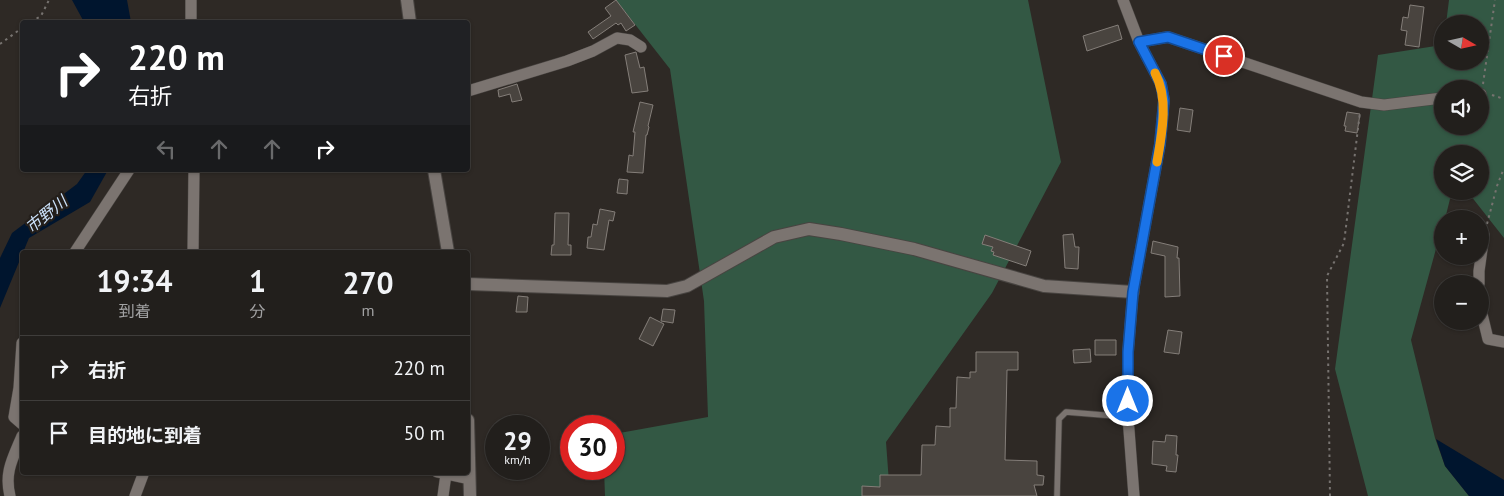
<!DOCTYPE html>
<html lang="ja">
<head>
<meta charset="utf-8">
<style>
	:root { --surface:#221f1c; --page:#2a2725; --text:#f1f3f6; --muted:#a2a2a3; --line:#3f3d3b }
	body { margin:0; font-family:"PT Sans","Noto Sans JP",sans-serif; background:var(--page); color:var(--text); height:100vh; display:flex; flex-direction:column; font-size:19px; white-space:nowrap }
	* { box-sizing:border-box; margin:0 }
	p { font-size:16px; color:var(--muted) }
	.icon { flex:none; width:28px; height:28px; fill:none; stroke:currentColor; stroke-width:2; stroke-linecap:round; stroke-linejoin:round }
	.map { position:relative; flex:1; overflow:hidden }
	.side { position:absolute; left:20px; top:250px; width:450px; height:225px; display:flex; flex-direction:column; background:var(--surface); border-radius:5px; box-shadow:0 1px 4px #0004,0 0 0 1px var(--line) }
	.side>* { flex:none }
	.top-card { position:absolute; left:20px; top:20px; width:450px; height:152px; border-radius:5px; box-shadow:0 1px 4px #0004,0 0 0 1px var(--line); background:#202124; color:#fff; overflow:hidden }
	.needle { width:32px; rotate:99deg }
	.buttons { position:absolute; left:1434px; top:15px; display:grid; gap:10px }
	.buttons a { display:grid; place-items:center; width:55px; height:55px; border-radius:50%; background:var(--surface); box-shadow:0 1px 4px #0004,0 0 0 1px var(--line); font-size:25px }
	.speed { position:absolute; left:485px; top:415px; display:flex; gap:10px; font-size:25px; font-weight:700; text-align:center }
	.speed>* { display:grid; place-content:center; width:65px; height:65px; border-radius:50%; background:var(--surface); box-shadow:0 1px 4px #0004,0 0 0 1px var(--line); line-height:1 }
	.speed small { font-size:12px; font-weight:400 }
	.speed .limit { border:8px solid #d22; background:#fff; color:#111 }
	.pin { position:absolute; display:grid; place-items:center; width:42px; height:42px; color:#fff; margin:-21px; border:2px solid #fff; border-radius:50%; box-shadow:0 1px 5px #0007 }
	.me { position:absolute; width:55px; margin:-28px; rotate:0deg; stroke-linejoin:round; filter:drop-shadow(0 0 4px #0008) }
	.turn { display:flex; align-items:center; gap:18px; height:105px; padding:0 25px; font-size:22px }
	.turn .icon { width:65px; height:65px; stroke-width:2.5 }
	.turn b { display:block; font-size:35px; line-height:42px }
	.lanes { display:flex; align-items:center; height:48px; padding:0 25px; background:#0003; justify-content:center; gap:25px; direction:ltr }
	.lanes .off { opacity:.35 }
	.eta { display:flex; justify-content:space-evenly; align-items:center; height:85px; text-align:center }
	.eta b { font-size:30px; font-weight:700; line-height:35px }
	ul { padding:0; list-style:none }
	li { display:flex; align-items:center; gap:15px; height:65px; padding:0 25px; border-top:1px solid var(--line) }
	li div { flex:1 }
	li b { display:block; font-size:19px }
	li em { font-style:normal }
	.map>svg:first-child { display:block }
</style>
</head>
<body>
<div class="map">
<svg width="1504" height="496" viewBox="0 0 1504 496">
	<rect width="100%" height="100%" fill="#2e2925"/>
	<path fill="#335844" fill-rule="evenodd" d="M616,0H1028L1061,162L992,293L886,442L890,496H605L604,469H614V434L708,417L704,301L670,69Z
		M1449,0H1504V238L1467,191H1480V154H1442V191H1452L1445,219H1442V227L1411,340L1435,438L1445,466L1469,496H1368L1335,369L1378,55L1442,45V61H1480V24H1446ZM1442,89H1480V126H1442Z"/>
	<path fill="#00152e" d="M72,0H127L131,22H84Z
		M87,170H108L90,202L29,238L0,308V258L12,233L77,184Z
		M1436,439L1504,480V496H1469L1445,466Z"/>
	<path fill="#49443f" stroke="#847e79" d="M616,0L635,25L626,31L621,23L618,25L616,23L593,39L588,32L611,16L605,8Z
		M1410,5L1424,7L1419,47L1405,45L1407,31L1401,30L1403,17L1408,18Z
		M1118,25L1122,39L1087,51L1083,36Z
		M636,52L640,68L644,67L648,91L632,93L625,55Z
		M517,84L522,100L512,102L510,94L499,97L498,90Z
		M640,102L653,105L648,126L649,127L647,135H646L643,173L627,172L629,155L633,156L635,132H633Z
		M1180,108L1193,110L1190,132L1177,130Z
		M1347,112L1360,114L1357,133L1345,131L1346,126H1344Z
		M619,179L628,180L627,194L617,193Z
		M600,209L615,212L613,221L609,220L604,250L587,248L588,237H591L593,224L597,225Z
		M555,213H569L568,245H571V255H551L552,245H554Z
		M1073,234L1075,247H1079L1078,269L1065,268L1063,235Z
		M985,235L1031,251L1026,266L993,255L994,252L991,251L993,247L982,244Z
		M1153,241L1178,247L1177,258H1179L1180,296L1165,297V256L1151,253Z
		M518,296L528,297L527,312H516Z
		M663,309L675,310L673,323L661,321Z
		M650,317L664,324L653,346L639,339Z
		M1168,330L1182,332L1179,354L1164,352Z
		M1095,340H1116V355H1095Z
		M1090,349L1091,362L1074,363L1073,350Z
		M976,352H1018V370H1007L1005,460L1037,461V475L1044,476L1043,485H1034L1037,496H862V486L880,487V475H921L922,445H935L936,426L950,427V408H956L957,377L970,378V372H976Z
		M1166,435L1177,436L1176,455H1178L1176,472L1166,471L1167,466L1152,464L1153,441L1165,442Z"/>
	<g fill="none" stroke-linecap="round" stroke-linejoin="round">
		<defs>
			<path id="lane" d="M1057,496L1059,419L1066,412L1128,417"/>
			<path id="street" d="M191,0V22
				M1123,0L1139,42L1161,84L1164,100L1160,144L1133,292L1128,352V417L1134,496
				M1139,42L1168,37L1361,102L1384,105L1442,98
				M468,91L567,61L593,51L617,38L630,40L641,47
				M1480,94H1481
				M75,252L129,170
				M193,252L194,170
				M1479,284V271L1484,235
				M1480,306L1488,339L1504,342
				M22,343L19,388L14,417L22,424
				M437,472L469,479
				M10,496C4,472 13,458 22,436
				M135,496L144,472
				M443,496L446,474"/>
			<path id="secondary" d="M407,0L410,22
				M434,170L448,252
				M468,284L667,291L687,286L774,237L809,229L841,234L914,249L1044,286L1133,292
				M468,420L470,496"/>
		</defs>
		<use href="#lane" stroke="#484441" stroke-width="7"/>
		<use href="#street" stroke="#484441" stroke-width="12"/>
		<use href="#secondary" stroke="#484441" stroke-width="14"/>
		<path stroke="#777370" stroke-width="2" stroke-dasharray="2.5 4" stroke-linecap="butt" d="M31,22L41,16L49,0
			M0,44L22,28
			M1483,84L1495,0
			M1492,95L1504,99
			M1487,224L1497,186L1504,168
			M1330,496L1327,276L1344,243L1360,112"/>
		<use href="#lane" stroke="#7b7470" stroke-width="5.5"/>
		<use href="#street" stroke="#7b7470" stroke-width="11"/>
		<use href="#secondary" stroke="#7b7470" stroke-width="12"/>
	</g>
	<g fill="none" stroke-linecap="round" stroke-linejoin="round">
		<defs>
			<path id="route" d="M1128,401V352L1133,292L1160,144L1164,100L1161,84L1139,42L1168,37L1224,56"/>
		</defs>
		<use href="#route" stroke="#114b97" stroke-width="12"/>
		<use href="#route" stroke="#1a73e8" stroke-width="9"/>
		<path stroke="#f59e0b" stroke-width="9" d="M1155,73C1169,99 1162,133 1157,162"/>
	</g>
	<g text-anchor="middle" stroke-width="4.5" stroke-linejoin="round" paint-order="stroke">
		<g font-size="16" font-style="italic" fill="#cde3fc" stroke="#241f1b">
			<text transform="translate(46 214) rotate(-39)" y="6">市野川</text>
		</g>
	</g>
</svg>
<div class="buttons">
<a><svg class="needle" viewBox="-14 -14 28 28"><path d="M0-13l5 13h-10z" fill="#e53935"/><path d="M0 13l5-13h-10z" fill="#a2a2a3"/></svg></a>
<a><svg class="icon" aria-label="sound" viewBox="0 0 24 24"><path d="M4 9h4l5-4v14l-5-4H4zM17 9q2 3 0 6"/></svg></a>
<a><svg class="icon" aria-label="layers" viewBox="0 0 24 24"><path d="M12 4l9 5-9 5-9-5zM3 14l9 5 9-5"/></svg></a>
<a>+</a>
<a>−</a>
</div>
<div class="speed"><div>29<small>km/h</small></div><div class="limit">30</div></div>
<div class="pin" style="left:1224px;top:56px;background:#d93025"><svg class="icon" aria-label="arrive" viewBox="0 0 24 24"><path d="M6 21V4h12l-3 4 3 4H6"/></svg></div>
<svg class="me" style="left:1128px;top:401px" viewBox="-20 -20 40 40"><circle r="17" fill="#1a73e8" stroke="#fff" stroke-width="3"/><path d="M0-11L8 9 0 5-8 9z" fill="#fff"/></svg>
<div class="top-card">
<div class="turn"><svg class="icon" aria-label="right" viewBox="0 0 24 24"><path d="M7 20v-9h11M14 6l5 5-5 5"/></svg><div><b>220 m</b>右折</div></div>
<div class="lanes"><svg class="icon off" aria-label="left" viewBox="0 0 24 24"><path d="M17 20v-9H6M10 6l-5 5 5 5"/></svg><svg class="icon off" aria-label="ahead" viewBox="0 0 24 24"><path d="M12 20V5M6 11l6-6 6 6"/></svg><svg class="icon off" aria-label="ahead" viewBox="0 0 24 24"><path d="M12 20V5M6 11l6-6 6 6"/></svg><svg class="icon" aria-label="right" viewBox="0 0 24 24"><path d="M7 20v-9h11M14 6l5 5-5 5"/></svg></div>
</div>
<section class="side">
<div class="eta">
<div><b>19:34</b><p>到着</p></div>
<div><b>1</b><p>分</p></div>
<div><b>270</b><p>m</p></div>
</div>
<ul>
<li><svg class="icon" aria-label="right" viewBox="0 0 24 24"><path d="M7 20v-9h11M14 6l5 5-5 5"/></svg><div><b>右折</b></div><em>220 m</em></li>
<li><svg class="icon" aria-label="arrive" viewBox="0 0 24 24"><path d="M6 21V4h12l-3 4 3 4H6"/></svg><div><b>目的地に到着</b></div><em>50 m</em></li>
</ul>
</section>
</div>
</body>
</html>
